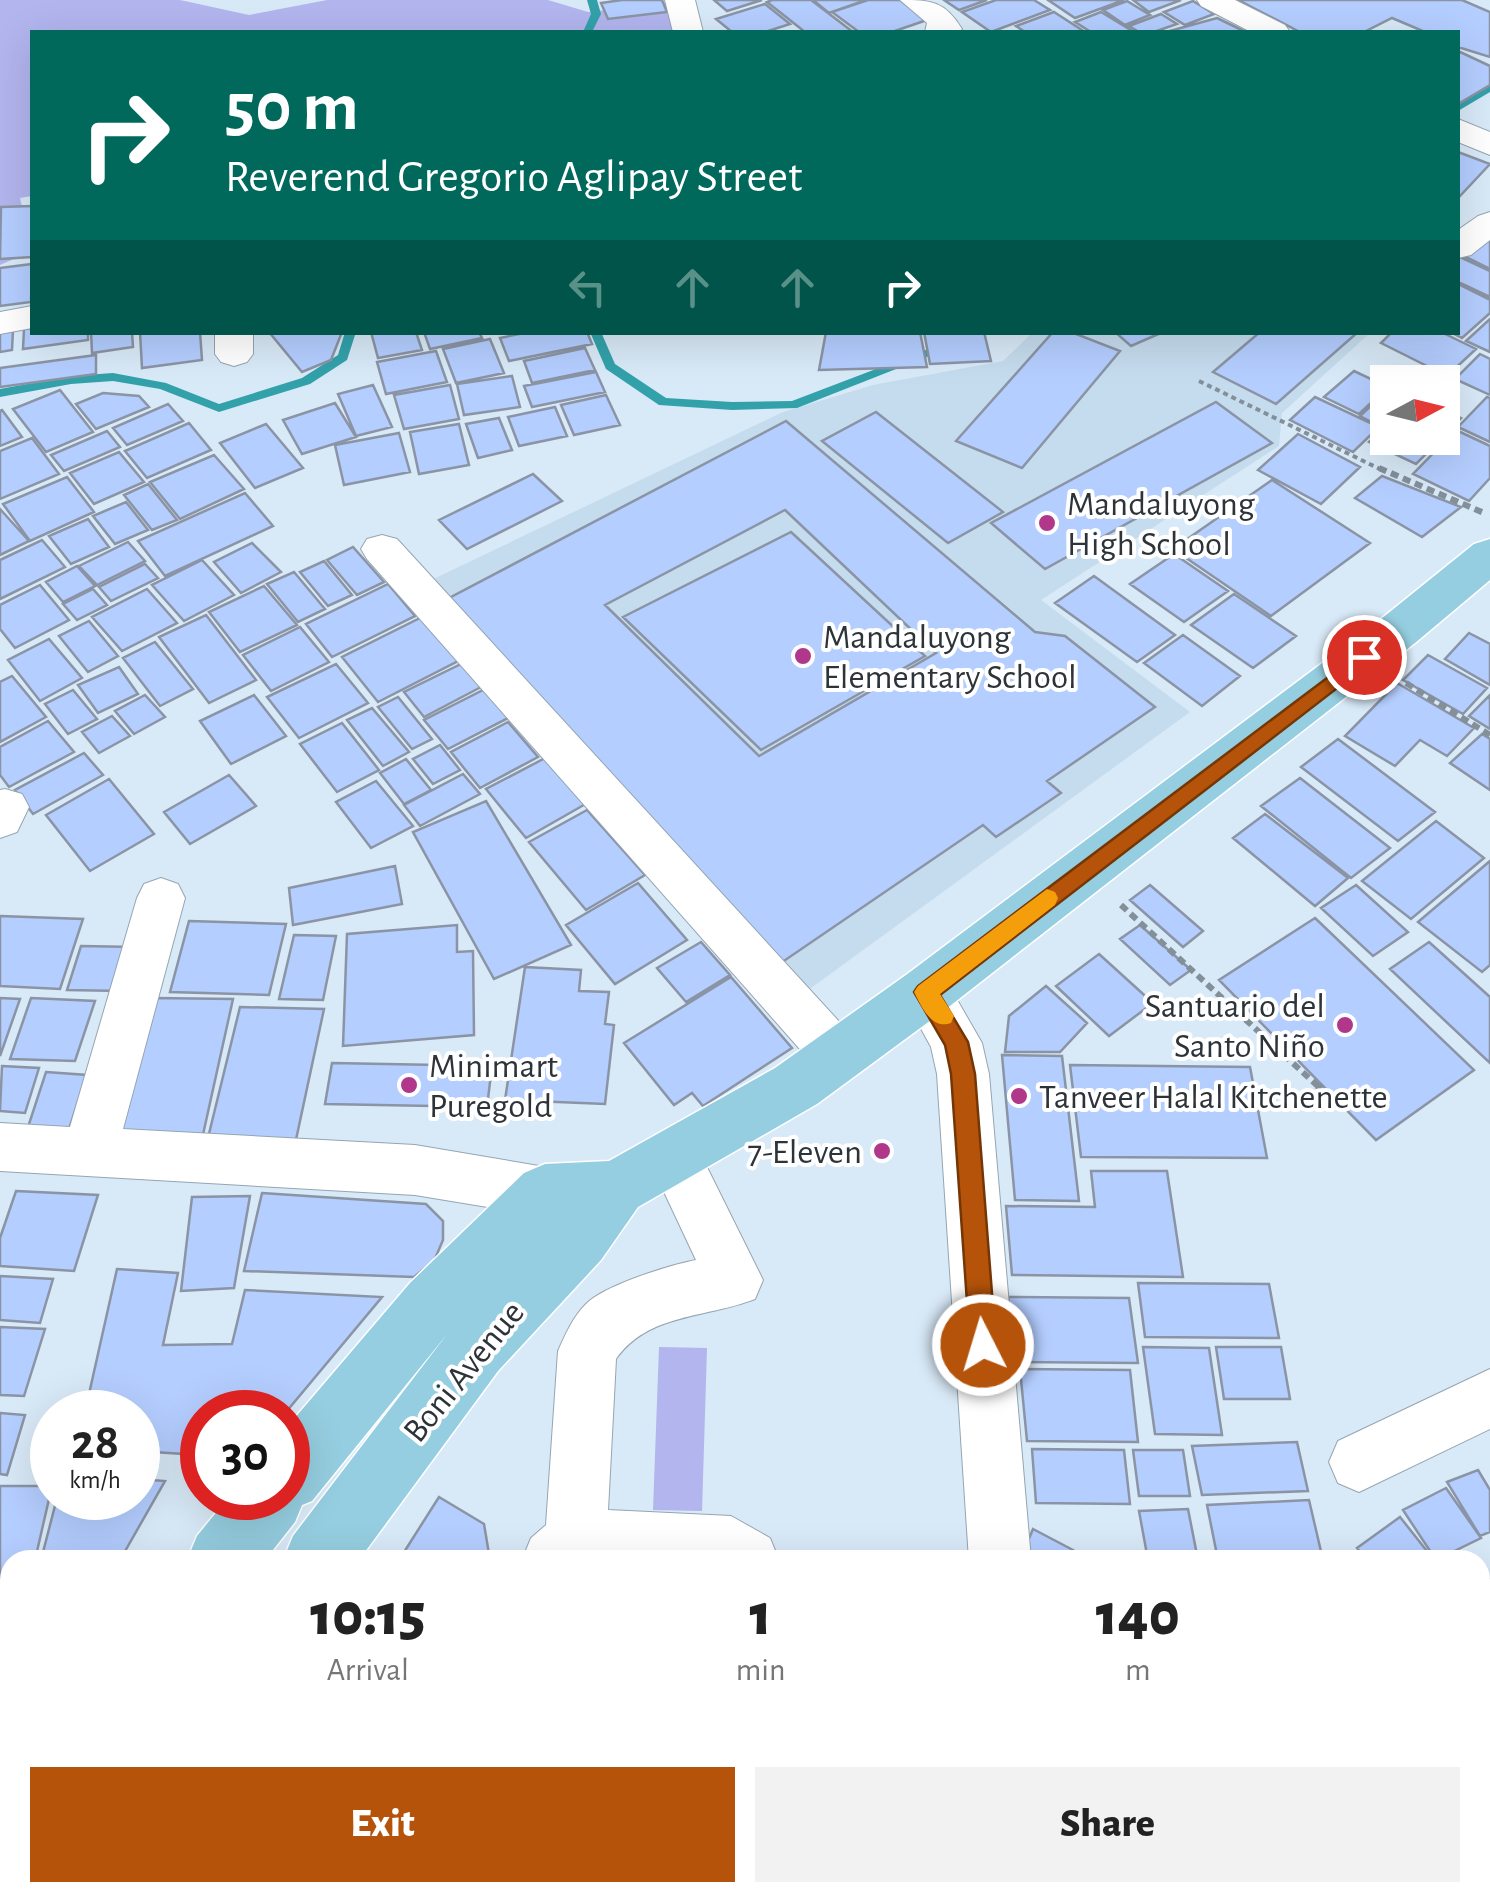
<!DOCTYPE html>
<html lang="en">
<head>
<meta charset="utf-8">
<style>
	:root { --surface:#fff; --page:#f2f2f2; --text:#222; --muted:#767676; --accent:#b45309 }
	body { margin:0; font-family:"Alegreya Sans",sans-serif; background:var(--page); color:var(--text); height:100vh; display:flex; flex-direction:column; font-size:38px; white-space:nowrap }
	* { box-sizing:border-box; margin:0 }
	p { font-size:32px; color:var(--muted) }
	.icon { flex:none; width:55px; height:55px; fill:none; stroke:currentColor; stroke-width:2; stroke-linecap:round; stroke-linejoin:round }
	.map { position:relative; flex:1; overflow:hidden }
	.panel { position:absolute; left:0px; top:1550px; width:1490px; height:352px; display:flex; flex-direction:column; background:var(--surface); border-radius:30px 30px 0 0; box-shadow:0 10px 40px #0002 }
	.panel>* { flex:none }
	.top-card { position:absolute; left:30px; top:30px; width:1430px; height:305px; border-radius:0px; box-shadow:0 10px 40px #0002; background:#00695c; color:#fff; overflow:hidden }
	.needle { width:65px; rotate:83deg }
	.buttons { position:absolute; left:1370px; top:365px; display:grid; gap:20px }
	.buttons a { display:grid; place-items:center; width:90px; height:90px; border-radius:0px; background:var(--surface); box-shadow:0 10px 40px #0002; font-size:50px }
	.speed { position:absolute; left:30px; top:1390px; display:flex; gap:20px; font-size:50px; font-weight:700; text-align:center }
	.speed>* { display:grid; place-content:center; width:130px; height:130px; border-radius:50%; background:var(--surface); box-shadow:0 10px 40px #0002; line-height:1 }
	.speed small { font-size:25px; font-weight:400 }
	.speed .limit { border:15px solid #d22; background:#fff; color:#111 }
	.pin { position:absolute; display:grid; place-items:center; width:85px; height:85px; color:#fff; margin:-42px; border:5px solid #fff; border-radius:50%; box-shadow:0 2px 10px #0007 }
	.me { position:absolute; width:110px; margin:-55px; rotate:355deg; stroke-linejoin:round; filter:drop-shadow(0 0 8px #0008) }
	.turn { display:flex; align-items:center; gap:35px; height:210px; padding:0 30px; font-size:45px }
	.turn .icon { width:130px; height:130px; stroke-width:2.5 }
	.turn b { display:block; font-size:70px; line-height:85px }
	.lanes { display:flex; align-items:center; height:95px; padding:0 30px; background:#0003; justify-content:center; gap:50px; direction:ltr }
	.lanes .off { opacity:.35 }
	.eta { display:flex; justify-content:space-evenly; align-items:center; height:170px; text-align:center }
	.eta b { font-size:60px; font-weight:800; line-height:70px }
	.primary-button { display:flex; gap:20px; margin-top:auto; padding:20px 30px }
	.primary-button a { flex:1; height:115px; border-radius:0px; background:var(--accent); color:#fff; font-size:40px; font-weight:800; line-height:115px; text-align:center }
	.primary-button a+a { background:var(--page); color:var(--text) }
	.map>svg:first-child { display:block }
</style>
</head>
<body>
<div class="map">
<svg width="1490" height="1901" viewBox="0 0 1490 1901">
	<rect width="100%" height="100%" fill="#d8e9f7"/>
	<path fill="#c5dcee" d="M1032,333H1370L1282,413L1279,446L1041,600L1190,712L800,996L425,583L783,412L873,385L1003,361Z"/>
	<path fill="#b2b5ee" d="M0,0H180L249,15L327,0H548L588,12L690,1L700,32H32V196L20,198L32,251L0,265Z
		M659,1347L707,1348L702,1511L653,1510Z"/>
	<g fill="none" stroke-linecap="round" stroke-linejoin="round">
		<path fill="#33a1aa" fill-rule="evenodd" d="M587,0H597L601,14L592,32H583L591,14Z
			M1490,85V92L1458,111V104Z
			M345,332H356L347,360L310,384L219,412L160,389L113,381L71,384L0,397V389L71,376L113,373L166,383L219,404L302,378L338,355Z
			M590,332H601L615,364L666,398L732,402L792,401L973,332H990L797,408L732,410L659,405L606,369Z"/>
	</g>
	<path fill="#b4ceff" stroke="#8b94a4" stroke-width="2.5" fill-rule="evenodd" d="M622,0H662L667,12L608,19L601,3Z
		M714,0H762L727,11Z
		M772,0H811L853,32H805L767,2Z
		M813,0H866L829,13Z
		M868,0H900L927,20L892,32H859L832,12Z
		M944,0H987L959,10Z
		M996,0H1034L1050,10L991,32L962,12Z
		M1048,0H1124L1075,18Z
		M1133,0H1181L1149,12Z
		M1238,0H1462L1490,12V57L1458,47V32H1425L1392,18L1364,32H1300Z
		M1127,1L1150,15L1125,25L1103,10Z
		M1193,1L1214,14L1185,25L1164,12Z
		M765,4L790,24L765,32H732L716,19Z
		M1054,12L1085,32H1025L1016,26Z
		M1101,12L1134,32H1091L1075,22Z
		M1161,14L1177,24L1154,32H1139L1129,26Z
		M1217,18L1246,32H1166Z
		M1458,51L1490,66V85L1458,104Z
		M1458,152L1490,164L1460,196L1458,195Z
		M32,206V257L0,259L1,207Z
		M1488,227L1490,228V269L1458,253Z
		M1458,256L1490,271V297L1458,282Z
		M32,264L31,302L0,306V268Z
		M1458,284L1490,300V313L1462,338L1450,332H1458Z
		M1490,319V352L1466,341Z
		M32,328V332H88V340L23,349L24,329Z
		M13,330L12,350L0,352V332Z
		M91,332H132L133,347L92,353Z
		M140,332H200L202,360L142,368Z
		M269,332H342L331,360L302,372Z
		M371,332H416L422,350L378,358Z
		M424,332H479L482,338L430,349Z
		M529,332H587L592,344L509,361L500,338Z
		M826,332H920L927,367L819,370Z
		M924,332H984L991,361L930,364Z
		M1053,332H1071L1120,351L1022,468L956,441Z
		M1115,332H1163L1131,346Z
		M1260,332H1358L1276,404L1213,372Z
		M1392,332H1441L1476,349L1447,376L1381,343Z
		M490,339L504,373L456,383L443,349Z
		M585,348L595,370L532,383L524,361Z
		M436,351L447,382L386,394L377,362Z
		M1480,354L1490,359V395L1455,379Z
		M96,355V374L0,387V368Z
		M1354,371L1388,387L1359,414L1324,397Z
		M596,372L605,392L532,407L524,386Z
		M512,376L520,407L464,415L457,384Z
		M373,385L392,427L356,436L338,394Z
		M450,385L459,419L404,429L394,395Z
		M60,390L93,432L46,452L13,409Z
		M1388,390V420L1381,427L1360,416Z
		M103,393L139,396L149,407L96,429L76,404Z
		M606,395L620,425L574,435L561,405Z
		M1315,397L1379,427L1353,452L1290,420Z
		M1487,397L1490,398V442L1458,427Z
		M1216,402L1272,443L1045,569L991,523Z
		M335,403L356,437L302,454L283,420Z
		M168,404L183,421L127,445L113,428Z
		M555,407L567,436L519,446L508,417Z
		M1442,409L1461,418L1442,437Z
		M2,410L22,437L0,446V411Z
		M876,412L1003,512L948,543L822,441Z
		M499,418L512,450L478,458L466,424Z
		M786,421L1035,632L1065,636L1155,707L1047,781L1061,793L996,837L983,825L778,965L430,608ZM785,510L936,653L759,756L605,605Z
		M189,423L211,450L147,478L125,451Z
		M266,424L303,468L255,488L220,443Z
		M459,424L469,465L419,474L410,432Z
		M1388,424V438H1442L1416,464L1369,442Z
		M1456,430L1490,446V478L1469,501L1413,474Z
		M107,431L120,447L64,471L51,455Z
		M399,433L410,472L344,485L335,445Z
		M1298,434L1360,467L1321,504L1258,470Z
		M32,438L59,474L0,499V451Z
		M119,452L144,482L94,504L70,473Z
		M214,455L244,489L180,519L150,482Z
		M533,474L562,501L467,549L439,520Z
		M1382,476L1461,507L1422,537L1355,498Z
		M67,477L94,512L30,541L3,504Z
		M1272,480L1370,543L1271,616L1173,549Z
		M148,484L177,520L152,530L124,495Z
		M245,493L273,526L165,576L138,541Z
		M126,502L148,530L115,544L93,516Z
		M0,509L29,541L0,555Z
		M88,519L109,547L71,564L49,536Z
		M791,532L925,656L761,750L623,617Z
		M42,540L65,567L0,599V560Z
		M128,542L145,561L97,585L79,566Z
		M252,543L281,572L241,593L214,562Z
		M353,547L384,582L357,595L327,560Z
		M1174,554L1228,591L1184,622L1130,584Z
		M202,560L234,595L184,621L152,585Z
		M324,561L352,595L328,606L300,572Z
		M145,564L158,578L111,601L99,587Z
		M77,566L95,586L63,602L46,582Z
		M294,572L325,609L298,622L267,584Z
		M1094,576L1175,635L1137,662L1055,603Z
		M388,584L415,616L332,657L306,624Z
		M40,585L69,620L15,648L0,629V605Z
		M264,586L297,625L240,652L209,612Z
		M93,589L107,605L77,620L63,604Z
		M147,589L177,623L122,651L92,617Z
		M1234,594L1296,636L1253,668L1191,625Z
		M206,615L256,680L209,703L159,637Z
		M422,617L460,660L378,702L342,657Z
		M89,621L118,656L88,672L59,636Z
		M300,627L329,662L271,691L243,655Z
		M1469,633L1490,644V685L1445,659Z
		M1183,635L1240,676L1202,706L1144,663Z
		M49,639L82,678L40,701L8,660Z
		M155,642L193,689L160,706L123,658Z
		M1428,655L1487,688L1463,714L1403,680Z
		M336,664L368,703L299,738L267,697Z
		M461,664L481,687L424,717L404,692Z
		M119,667L138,694L98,713L78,685Z
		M12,676L46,717L0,742V682Z
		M1397,683L1474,728L1447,756L1420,740L1395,766L1345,736Z
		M487,688L512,716L448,749L424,720Z
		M73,690L97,719L68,734L45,704Z
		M145,695L165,717L134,734L115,711Z
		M254,695L286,736L231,764L200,721Z
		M1490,695V729L1469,716Z
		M398,697L432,739L412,749L378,707Z
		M372,708L409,752L383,766L347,720Z
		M112,716L130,736L99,753L82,732Z
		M48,721L74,752L9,787L0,775V747Z
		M508,722L538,757L480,788L451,752Z
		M342,723L379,770L337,792L300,744Z
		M1482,734L1490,739V790L1450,763Z
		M1338,739L1435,812L1398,841L1301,767Z
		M440,745L460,770L433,784L413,759Z
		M84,753L103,775L33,814L15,790Z
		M549,756L589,802L526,838L486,789Z
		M406,759L431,790L404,804L380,773Z
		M463,774L480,794L420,826L404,805Z
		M229,775L256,806L190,844L164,812Z
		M1300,778L1390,848L1351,878L1261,806Z
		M109,779L154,834L90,871L46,815Z
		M376,781L413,826L371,848L336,802Z
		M486,801L571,945L494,979L413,832Z
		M587,810L645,875L586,910L529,842Z
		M1265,814L1348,878L1315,906L1233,838Z
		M1436,821L1484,858L1411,919L1362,881Z
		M1490,861V965L1482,972L1418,922Z
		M395,866L402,904L293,925L289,888Z
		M638,883L687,940L615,984L566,925Z
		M1150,885L1203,931L1183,947L1130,900Z
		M1356,885L1408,932L1373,956L1321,908Z
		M0,916L83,919L60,989L0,986Z
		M1315,918L1474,1070L1376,1140L1219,980Z
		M189,921L286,924L269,995L170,992Z
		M457,925V952L473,951L474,1035L343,1046L347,934Z
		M1140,925L1191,970L1170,985L1120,939Z
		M294,935L336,936L323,1000L279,999Z
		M701,942L730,975L686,1002L657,968Z
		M1429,942L1490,997V1063L1390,969Z
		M81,946L135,947L122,991L67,990Z
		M1099,954L1153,1003L1109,1036L1056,986Z
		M525,967L581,970L579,991L609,992L605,1024L614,1025L605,1104L505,1100Z
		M731,977L792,1048L703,1106L692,1093L674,1105L624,1043Z
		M1046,986L1087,1023L1060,1052H1005L1009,1016Z
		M0,998L20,999L0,1056Z
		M31,998L95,1001L75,1061L10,1059Z
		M154,998L233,999L202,1139L118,1138Z
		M240,1007L324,1009L294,1149L206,1146Z
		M1002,1055L1062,1056L1079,1201L1015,1200Z
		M332,1063L492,1066L487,1107L325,1104Z
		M1070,1065L1250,1067L1267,1158L1081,1157Z
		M2,1066L39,1068L25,1113L0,1111Z
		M46,1072L87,1075L69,1129L28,1127Z
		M1091,1171H1167L1183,1277L1012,1275L1006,1206L1095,1207Z
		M16,1191L98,1195L74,1271L0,1266V1238Z
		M262,1193L426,1204L443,1221V1240L434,1261L414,1277L244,1271Z
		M250,1196L234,1288L181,1291L192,1197Z
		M117,1269L178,1273L163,1345L232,1344L245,1290L382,1297L286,1412H202V1469L184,1454L138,1451V1412H85Z
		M0,1276L53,1279L40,1323L0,1320Z
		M1138,1283L1269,1284L1279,1338L1145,1337Z
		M1008,1297L1129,1298L1138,1363L1013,1362Z
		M0,1327L45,1329L24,1396L0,1395Z
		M1143,1347L1209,1348L1222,1435L1155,1434Z
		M1216,1347H1281L1290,1399H1224Z
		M1020,1369L1130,1370L1138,1442L1027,1441Z
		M0,1413L25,1415L7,1475L0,1474Z
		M1297,1442L1308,1491L1202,1495L1192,1446Z
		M1032,1449L1124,1450L1130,1504L1036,1503Z
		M1133,1450H1183L1190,1496H1139Z
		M1478,1470L1490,1490V1532L1480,1536L1447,1482Z
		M138,1479L165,1481L120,1560H41L57,1498H138Z
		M0,1486H52L35,1560H10V1588H0Z
		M1446,1488L1481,1538L1436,1560L1403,1510Z
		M439,1497L484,1524L490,1560H399Z
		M1309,1500L1323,1560H1218L1207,1505Z
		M1188,1509L1198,1560H1148L1139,1511Z
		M1400,1517L1434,1560H1367L1357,1548Z
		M1033,1529L1092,1560H1020Z
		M1490,1579V1682L1486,1683L1480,1667V1581Z
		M0,1600H10L0,1651Z
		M10,1626V1815L0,1834V1672Z
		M209,1892H390L389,1901H164L165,1895Z
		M554,1892H739V1901H553Z
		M847,1892H960L961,1901H847Z
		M994,1892H1163L1164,1901H995Z
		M1168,1892H1373L1374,1901H1169Z
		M1426,1892H1473L1475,1901H1428Z"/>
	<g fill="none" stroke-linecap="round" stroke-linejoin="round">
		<defs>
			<path id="minor" d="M665,0H695L703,32H673Z
				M900,0C931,0 945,1 962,29L959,32H925L927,23Z
				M1197,0H1235L1285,25L1290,32H1251L1201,6Z
				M1458,119L1490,132V155L1458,142Z
				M1490,212V240L1471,255L1458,258V230L1478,216Z
				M32,306V328L0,334V312Z
				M215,332H253V354L247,362L234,366L221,362L215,354Z
				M382,535L397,539L856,1040L864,1056L856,1072L838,1079L820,1072L367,559L361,549L367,539Z
				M5,789L22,794L29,807L17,832L0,838V790Z
				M161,878L178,884L185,898L123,1129L415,1145L545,1167C570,1176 581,1195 592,1219L584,1237L564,1245L544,1237L529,1214L415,1195L0,1171V1123L70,1127L137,898L144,884Z
				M926,971L944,977L982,1043L989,1074L1031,1560H969L937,1074L931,1047L901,992L908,977Z
				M675,1134L694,1141L763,1280L755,1299C707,1318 648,1313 616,1359L608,1510L731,1516L770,1538L779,1560H522L531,1538L546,1525L558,1351C565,1335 573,1317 586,1304C605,1285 670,1265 696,1260L648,1158L656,1141Z
				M1490,1369V1429L1359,1492L1338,1483L1329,1462L1338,1441Z
				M1490,1680V1746L1480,1748V1682Z
				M1480,1774L1490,1778V1885L1480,1881Z
				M458,1892H528L527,1901H457Z"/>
			<path id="major" d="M1490,539V580L1415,643L946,1009L817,1104L638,1207L601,1260L498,1371L359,1560H283L293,1536L448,1333L312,1501L302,1505L295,1522L265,1560H187L197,1536L228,1498H288V1426L410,1283L524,1173L545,1164L609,1161L775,1068L906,975L1381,619L1474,544Z
				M10,1836V1892H40L37,1901H0V1840Z
				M67,1892H145L141,1901H64Z"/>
		</defs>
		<use href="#minor" stroke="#95a5b2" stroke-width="2"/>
		<use href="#major" stroke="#fff" stroke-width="3"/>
		<path stroke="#839099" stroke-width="4" stroke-dasharray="5 4" stroke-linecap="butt" d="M1199,381L1384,471"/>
		<path stroke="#839099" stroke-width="6" stroke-dasharray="8 5" stroke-linecap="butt" d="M1379,468L1484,513
			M1406,683L1490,735
			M1121,905L1321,1089"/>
		<path stroke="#839099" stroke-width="8" stroke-dasharray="9 6" stroke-linecap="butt" d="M1318,1086L1321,1089"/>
		<use href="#minor" fill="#fff" fill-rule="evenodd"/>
		<use href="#major" fill="#95cee0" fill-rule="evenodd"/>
	</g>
	<path fill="#b45309" stroke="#753606" stroke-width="2.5" d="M1364,650L1371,652V662L940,995L968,1042L975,1074L996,1345L992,1354L983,1357L974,1354L970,1345L951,1074L945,1045L914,992L918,986Z"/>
	<path fill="#f59e0b" d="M1047,889L1055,892L1058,898L1055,905L940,994L954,1016L951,1023C932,1030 922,1008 914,992L918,986Z"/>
	<g fill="#b1378b" stroke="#fff" stroke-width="4">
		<circle cx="1047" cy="523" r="10"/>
		<circle cx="803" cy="656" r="10"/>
		<circle cx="1345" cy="1025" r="10"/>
		<circle cx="409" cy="1085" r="10"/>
		<circle cx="1019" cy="1096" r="10"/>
		<circle cx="882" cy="1151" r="10"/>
	</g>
	<g text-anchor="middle" stroke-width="8" stroke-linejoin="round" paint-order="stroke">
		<g font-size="35" fill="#2d3439" stroke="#fff" text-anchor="start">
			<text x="1067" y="515">Mandaluyong<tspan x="1067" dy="40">High School</tspan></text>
			<text x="823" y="648">Mandaluyong<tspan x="823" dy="40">Elementary School</tspan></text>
			<text x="1325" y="1017" text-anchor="end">Santuario del<tspan x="1325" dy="40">Santo Niño</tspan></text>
			<text x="429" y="1077">Minimart<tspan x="429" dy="40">Puregold</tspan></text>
			<text x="1039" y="1108">Tanveer Halal Kitchenette</text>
			<text x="862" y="1163" text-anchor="end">7-Eleven</text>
		</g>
		<g font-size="35" fill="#2d3439" stroke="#fff">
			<text transform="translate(463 1371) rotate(-51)" y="12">Boni Avenue</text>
		</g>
	</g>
</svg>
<div class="buttons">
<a><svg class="needle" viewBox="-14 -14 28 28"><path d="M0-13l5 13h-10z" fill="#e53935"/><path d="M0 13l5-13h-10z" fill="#767676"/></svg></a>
</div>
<div class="speed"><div>28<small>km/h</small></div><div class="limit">30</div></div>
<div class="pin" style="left:1364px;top:657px;background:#d93025"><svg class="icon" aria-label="arrive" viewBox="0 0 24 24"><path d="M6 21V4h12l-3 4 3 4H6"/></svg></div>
<svg class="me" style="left:983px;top:1345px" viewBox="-20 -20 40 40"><circle r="17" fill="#b45309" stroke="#fff" stroke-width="3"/><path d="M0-11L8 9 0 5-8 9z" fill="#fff"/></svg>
<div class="top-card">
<div class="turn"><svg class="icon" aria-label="right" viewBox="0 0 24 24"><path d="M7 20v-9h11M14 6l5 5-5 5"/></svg><div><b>50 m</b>Reverend Gregorio Aglipay Street</div></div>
<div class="lanes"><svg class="icon off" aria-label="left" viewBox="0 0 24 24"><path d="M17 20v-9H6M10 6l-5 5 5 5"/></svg><svg class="icon off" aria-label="ahead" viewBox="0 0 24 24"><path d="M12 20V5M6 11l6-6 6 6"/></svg><svg class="icon off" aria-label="ahead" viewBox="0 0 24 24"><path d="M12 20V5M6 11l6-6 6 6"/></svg><svg class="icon" aria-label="right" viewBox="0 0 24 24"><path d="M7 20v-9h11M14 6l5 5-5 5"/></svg></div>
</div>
<section class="panel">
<div class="eta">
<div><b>10:15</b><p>Arrival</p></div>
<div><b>1</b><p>min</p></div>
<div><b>140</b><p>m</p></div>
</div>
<div class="primary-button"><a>Exit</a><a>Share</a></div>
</section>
</div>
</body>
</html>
